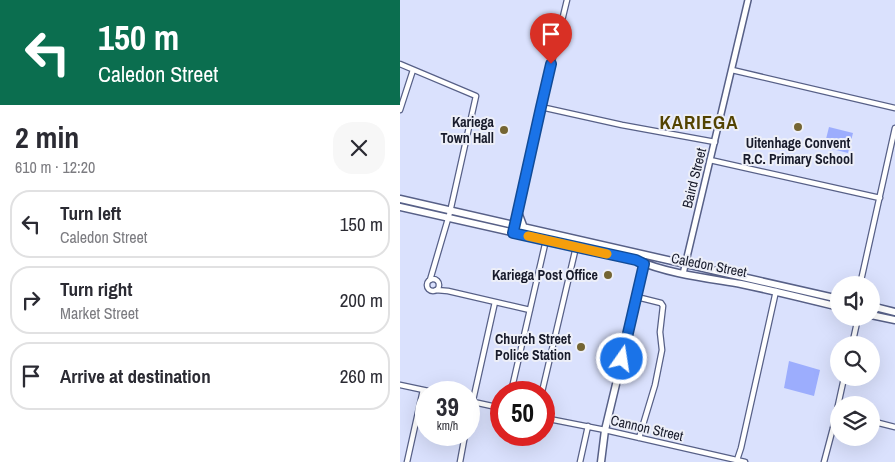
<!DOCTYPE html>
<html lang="en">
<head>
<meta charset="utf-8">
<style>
	:root { --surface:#fff; --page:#f7f7f7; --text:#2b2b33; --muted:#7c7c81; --line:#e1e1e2 }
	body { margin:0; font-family:"Archivo Narrow",sans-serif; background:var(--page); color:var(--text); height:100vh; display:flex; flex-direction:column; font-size:19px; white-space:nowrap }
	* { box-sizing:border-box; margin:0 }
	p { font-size:16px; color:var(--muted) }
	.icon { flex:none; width:28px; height:28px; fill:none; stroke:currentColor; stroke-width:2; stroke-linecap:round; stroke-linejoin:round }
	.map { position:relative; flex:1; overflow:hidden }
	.side { display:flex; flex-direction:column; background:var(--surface); width:400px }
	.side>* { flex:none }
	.top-card { background:#0b6e4f; color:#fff; overflow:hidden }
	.fabs { position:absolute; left:430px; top:276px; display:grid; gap:10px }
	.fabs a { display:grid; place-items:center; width:50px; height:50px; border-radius:50%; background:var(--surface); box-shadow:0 5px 20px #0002; font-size:25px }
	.speed { position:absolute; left:15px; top:381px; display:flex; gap:10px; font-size:25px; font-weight:700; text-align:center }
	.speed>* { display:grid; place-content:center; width:65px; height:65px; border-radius:50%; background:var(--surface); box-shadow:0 5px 20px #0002; line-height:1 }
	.speed small { font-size:12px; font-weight:400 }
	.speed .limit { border:8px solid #d22; background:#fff; color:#111 }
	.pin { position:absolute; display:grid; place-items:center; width:42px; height:42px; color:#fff; margin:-51px -21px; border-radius:50% 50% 50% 0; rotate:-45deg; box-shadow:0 0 5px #0007 }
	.pin .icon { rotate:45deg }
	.me { position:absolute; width:55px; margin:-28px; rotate:13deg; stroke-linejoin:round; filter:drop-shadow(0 0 4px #0008) }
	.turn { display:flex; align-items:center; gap:18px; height:105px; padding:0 15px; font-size:22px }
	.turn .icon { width:65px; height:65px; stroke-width:2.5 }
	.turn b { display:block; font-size:35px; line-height:42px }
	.round { display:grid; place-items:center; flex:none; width:52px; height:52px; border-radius:20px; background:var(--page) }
	.overview { display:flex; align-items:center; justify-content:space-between; height:85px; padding:0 15px }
	h1 { font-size:30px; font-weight:700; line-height:38px }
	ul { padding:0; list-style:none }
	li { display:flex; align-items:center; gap:15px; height:68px; margin:0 10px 8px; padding:0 5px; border:2px solid var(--line); border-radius:20px }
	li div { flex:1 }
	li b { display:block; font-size:19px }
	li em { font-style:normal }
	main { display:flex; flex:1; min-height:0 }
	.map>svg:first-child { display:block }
</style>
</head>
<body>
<main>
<section class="side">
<div class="top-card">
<div class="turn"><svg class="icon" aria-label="left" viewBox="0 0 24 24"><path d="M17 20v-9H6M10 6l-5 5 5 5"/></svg><div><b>150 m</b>Caledon Street</div></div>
</div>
<div class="overview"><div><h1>2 min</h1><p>610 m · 12:20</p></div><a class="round"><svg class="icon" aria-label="close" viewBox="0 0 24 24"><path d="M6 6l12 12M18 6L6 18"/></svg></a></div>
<ul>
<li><svg class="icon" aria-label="left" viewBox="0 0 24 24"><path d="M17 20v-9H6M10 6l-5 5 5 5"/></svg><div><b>Turn left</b><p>Caledon Street</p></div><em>150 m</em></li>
<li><svg class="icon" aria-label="right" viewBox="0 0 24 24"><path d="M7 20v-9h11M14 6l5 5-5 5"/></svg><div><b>Turn right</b><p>Market Street</p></div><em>200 m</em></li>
<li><svg class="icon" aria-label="arrive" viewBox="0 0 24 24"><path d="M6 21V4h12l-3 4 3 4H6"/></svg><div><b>Arrive at destination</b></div><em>260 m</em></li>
</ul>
</section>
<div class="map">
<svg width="495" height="462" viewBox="0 0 495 462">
	<rect width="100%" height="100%" fill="#dae1fd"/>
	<path fill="#9cadfd" d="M429,127L453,133L448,153L424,147Z
		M389,361L420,370L414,396L384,388Z"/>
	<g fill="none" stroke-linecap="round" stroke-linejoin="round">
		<defs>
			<path id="minor" d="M0,64L76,96L50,212L30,280
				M332,70L495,108
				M141,107L222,125L315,142
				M0,110L13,70
				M310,160L480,198
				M115,226L141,107L167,0
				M27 285a6 6 0 1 1 12 0a6 6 0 1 1-12 0Z
				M460,285L495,128
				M36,290L48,291L130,310
				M237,297L261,303L263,306L260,332L262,350L255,385L239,438
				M452,345L458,318
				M0,385L33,392
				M111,392L146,240
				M142,392L176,247
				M69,401L101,408
				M69,418L95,302
				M144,418L205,430L345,462
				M475,422L495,427
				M337,460L341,448L376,291
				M7,462L23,390
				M60,462L65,435
				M180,462L188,426
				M424,462L433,428L444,378"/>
			<path id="tertiary" d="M283,274L348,0"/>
			<path id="secondary" d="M0,199L439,299
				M0,207L236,260C269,274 306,278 341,284C374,291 407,299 439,307
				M118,212L124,228
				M471,306L495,312
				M471,315L495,320
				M201,462L205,430L231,322L244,264"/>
		</defs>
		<use href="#minor" stroke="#576087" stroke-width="7"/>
		<use href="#tertiary" stroke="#576087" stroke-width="8"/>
		<use href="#secondary" stroke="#576087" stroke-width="9"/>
		<use href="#minor" stroke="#fff" stroke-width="4.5"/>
		<use href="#tertiary" stroke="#fff" stroke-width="5"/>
		<use href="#secondary" stroke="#fff" stroke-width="6"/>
	</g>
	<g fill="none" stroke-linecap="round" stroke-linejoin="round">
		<defs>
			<path id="route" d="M151,64L141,107L113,233L236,260L244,264L222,359"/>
		</defs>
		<use href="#route" stroke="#114b97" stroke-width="12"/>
		<use href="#route" stroke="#1a73e8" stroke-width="9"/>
		<path stroke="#f59e0b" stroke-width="9" d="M128,236L207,254"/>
	</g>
	<g fill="#746533" stroke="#edeff8" stroke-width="2">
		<circle cx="398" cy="127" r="5"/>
		<circle cx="104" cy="130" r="5"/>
		<circle cx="208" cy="275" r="5"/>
		<circle cx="181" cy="347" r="5"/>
	</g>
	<g text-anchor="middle" stroke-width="4" stroke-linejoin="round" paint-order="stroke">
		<g font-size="14" font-weight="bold" fill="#181b2b" stroke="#edeff8" text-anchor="end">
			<text x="94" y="127">Kariega<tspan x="94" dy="16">Town Hall</tspan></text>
			<text x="398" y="148" text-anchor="middle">Uitenhage Convent<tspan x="398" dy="16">R.C. Primary School</tspan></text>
			<text x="198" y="280">Kariega Post Office</text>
			<text x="171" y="344">Church Street<tspan x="171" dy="16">Police Station</tspan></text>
		</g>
		<g font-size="14" fill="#181b2b" stroke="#edeff8">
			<text transform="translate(294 178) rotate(-76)" y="5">Baird Street</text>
			<text transform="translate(309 265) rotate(11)" y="5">Caledon Street</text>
			<text transform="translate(247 428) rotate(13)" y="5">Cannon Street</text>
		</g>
		<g font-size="19" font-weight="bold" letter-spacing="1" fill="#534300" stroke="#edeff8">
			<text x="299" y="129">KARIEGA</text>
		</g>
	</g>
</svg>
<div class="fabs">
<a><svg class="icon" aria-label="sound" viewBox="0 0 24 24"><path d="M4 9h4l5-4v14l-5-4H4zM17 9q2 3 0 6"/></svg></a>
<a><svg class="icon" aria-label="search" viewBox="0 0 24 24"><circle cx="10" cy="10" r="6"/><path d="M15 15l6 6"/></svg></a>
<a><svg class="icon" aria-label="layers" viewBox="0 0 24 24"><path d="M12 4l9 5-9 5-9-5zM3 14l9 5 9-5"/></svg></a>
</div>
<div class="speed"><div>39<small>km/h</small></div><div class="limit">50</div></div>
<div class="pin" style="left:151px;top:64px;background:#d93025"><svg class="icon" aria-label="arrive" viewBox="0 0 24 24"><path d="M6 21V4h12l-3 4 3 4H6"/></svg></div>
<svg class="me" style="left:222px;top:359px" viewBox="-20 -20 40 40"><circle r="17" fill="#1a73e8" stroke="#fff" stroke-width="3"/><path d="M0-11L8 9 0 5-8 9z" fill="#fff"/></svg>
</div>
</main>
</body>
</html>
